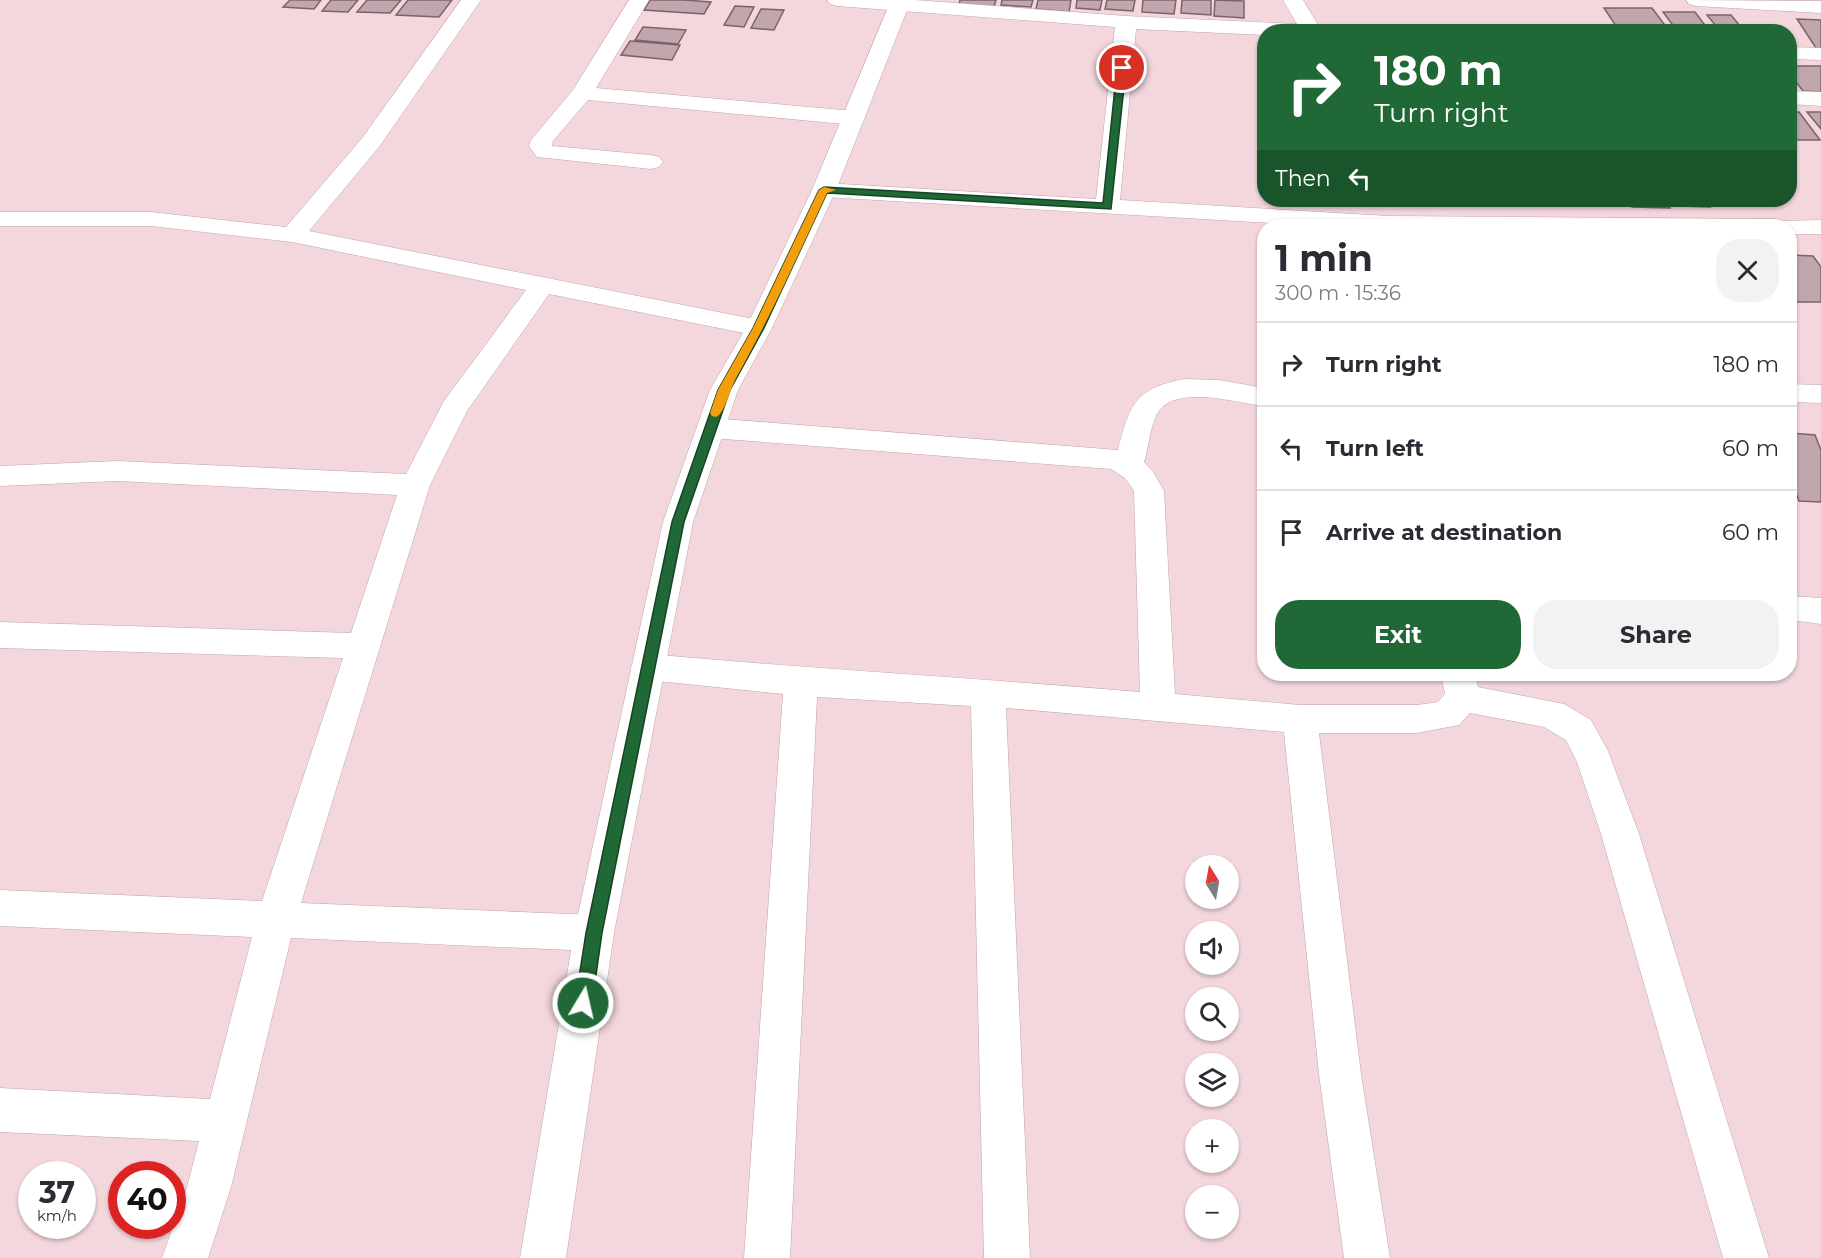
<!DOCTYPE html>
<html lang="en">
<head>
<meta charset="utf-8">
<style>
	:root { --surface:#fff; --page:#f2f2f3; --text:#2b2b33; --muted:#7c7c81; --line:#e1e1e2; --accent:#206936 }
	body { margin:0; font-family:Montserrat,sans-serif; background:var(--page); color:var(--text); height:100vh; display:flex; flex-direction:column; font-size:22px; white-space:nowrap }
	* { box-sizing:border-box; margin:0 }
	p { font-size:20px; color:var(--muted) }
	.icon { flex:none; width:33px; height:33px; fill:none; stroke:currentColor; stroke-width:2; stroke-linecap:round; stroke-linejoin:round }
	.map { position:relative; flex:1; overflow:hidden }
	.details { position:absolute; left:1257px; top:219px; width:540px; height:462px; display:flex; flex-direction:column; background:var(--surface); border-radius:24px; box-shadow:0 2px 4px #0004 }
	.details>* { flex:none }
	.hud { position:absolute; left:1257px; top:24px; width:540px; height:183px; border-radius:24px; box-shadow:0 2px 4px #0004; background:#206936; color:#fff; overflow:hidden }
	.needle { width:39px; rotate:349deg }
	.buttons { position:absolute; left:1185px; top:855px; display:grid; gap:12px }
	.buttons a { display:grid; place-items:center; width:54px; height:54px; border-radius:50%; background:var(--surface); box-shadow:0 2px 4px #0004; font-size:30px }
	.speed { position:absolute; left:18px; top:1161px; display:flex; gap:12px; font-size:30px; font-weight:700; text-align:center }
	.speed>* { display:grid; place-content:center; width:78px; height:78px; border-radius:50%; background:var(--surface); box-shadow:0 2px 4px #0004; line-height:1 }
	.speed small { font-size:15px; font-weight:400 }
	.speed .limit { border:9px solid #d22; background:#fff; color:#111 }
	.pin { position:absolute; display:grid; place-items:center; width:51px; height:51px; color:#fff; margin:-26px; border:3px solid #fff; border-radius:50%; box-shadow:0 2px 6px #0007 }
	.me { position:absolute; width:66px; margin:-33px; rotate:9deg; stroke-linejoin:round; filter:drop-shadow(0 0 4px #0008) }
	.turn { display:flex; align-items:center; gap:21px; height:126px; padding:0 18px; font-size:27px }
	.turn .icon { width:78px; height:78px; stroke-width:2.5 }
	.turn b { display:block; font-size:42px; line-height:51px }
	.then { display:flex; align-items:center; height:57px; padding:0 18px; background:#0003; gap:12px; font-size:22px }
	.round { display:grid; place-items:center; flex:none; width:63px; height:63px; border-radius:24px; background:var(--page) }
	.summary { display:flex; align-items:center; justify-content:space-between; height:102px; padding:0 18px }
	h1 { font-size:36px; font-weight:700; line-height:45px }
	.button { display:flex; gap:12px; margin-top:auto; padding:12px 18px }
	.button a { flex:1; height:69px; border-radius:24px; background:var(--accent); color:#fff; font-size:24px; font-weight:700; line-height:69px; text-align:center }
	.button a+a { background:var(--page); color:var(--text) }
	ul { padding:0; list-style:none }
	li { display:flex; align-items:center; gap:18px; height:84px; padding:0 18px; border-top:2px solid var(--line) }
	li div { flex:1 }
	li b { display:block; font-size:22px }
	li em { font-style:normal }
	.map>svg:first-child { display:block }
</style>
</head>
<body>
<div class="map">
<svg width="1821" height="1258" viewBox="0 0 1821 1258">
	<rect width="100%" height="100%" fill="#f3d7dd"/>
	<path fill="#c1a6ad" stroke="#7c6369" stroke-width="1.5" d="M290,0H321L314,9L283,7Z
		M331,0H358L348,12L322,11Z
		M367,0H401L390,13L357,12Z
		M408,0H452L439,17L396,15Z
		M650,0H684L711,2L704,14L644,10Z
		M960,0H996L994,7L959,4Z
		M1002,0H1033L1031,7L1001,5Z
		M1038,0H1071L1069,12L1036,9Z
		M1077,0H1102L1100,10L1076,8Z
		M1107,0H1135L1133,11L1105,9Z
		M1143,0H1176L1174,14L1142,12Z
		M1182,0H1211V15L1181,13Z
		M1215,0L1244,1V18L1214,16Z
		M735,6L754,7L744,27L724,25Z
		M1604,8H1652L1670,32H1620Z
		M761,9L784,10L774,30L751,28Z
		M1663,12H1695L1710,32H1678Z
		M1707,15H1731L1745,32H1721Z
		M1797,19L1821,20V51H1818Z
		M643,27L686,30L678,44L635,40Z
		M630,41L680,45L672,60L621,55Z
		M1790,66H1821V92L1803,91L1790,74Z
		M1790,112H1799L1820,140H1790Z
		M1807,112H1821V129Z
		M1465,200H1499L1502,205L1467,204Z
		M1510,200H1540L1543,204L1512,203Z
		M1547,200H1592L1594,204L1549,203Z
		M1627,200H1665L1670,208L1632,207Z
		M1673,200H1705L1710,207L1677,206Z
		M1790,255L1813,256L1821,267V302H1796L1790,292Z
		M1790,433L1815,435L1821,450V502L1799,501L1790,477Z"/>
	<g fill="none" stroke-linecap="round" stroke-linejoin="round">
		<defs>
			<path id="minor" d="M461,0H481L379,147L309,231L759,320L768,322L772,328L768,334L759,336L549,294L467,411L430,485L301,903L594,915L608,920L614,933L608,946L594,951L291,938L231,1187L208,1258H162L187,1187L199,1141L0,1132V1088L210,1099L252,937L0,926V890L262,901L343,658L0,648V622L351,633L397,495L118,481L0,486V466L118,461L406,474L444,401L526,290L292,242L151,226H0V212H151L286,227L363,137Z
				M629,0H649L596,88L854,111L862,113L865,118L862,123L854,125L588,100L553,141L552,146L651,155L659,157L663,162L659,167L651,169L537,157L529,146L531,140L573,90Z
				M827,0H915L1126,16L1297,24L1283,0H1303L1322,32H1264V35L1136,29L1120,200L1388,216L1775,219L1784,221L1821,220V234H1790V226H1323L824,197L816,195L812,190L816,185L824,183L1096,199L1115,27L837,6L830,4Z
				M1686,0L1821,1V13L1696,6L1689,4Z
				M1790,47L1821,48V60L1790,59Z
				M1790,91L1821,92V106L1790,104Z
				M1185,379L1219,380L1264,388V406C1238,403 1176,384 1158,412C1150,426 1149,446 1144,462L1153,472L1164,491L1175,694L1300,705H1417L1438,702L1445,694L1441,674H1475L1478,687L1564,704L1591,720L1608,751L1639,834L1769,1258H1723L1601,834L1577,762L1566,740L1544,727L1470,713L1459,725L1417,733H1319L1361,1074L1390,1258H1344L1319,1074L1284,732L1006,708L1030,1258H984L971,706L817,697L790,1258H744L783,694L648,680L636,677L631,667L636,657L648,654C812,669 976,678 1140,692L1134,491L1125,478L1111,469L711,438L701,435L697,428L701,421L711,418L1118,450C1130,404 1135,388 1185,379Z
				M1790,384L1821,385V403L1790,402Z
				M1790,596L1821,598V624L1790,620Z"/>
			<path id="tertiary" d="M891,0H911L836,190L772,328L738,390L693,522L614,933L566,1258H520L574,933L663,522L710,390L746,328L812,190Z"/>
		</defs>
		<use href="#minor" stroke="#c0a5ab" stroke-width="1"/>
		<use href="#tertiary" stroke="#c0a5ab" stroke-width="1"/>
		<use href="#minor" fill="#fff" fill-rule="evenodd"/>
		<use href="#tertiary" fill="#fff" fill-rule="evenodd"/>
	</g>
	<path fill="#206936" stroke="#154423" stroke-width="1.5" d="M1122,65L1126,68L1111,209L827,193L764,328L730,390L684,522L602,933L592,1003L589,1008L583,1011L577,1008L575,1003L586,933L672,522L718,390L753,328L819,190L824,187L1103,203L1117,68Z"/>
	<path fill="#f59e0b" d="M824,187L836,190L827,193C798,255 770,318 736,378C731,387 724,415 716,417L712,416L710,413L718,390L753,328L819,190Z"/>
</svg>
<div class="buttons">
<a><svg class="needle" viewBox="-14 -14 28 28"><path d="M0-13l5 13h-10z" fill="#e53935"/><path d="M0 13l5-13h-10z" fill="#7c7c81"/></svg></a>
<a><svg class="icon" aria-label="sound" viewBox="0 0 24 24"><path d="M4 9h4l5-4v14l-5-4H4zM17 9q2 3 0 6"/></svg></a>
<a><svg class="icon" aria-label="search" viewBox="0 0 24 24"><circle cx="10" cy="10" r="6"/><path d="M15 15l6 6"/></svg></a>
<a><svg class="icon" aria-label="layers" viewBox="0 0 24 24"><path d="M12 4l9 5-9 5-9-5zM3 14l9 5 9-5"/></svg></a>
<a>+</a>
<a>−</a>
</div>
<div class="speed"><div>37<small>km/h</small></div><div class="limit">40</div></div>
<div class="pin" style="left:1122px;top:68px;background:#d93025"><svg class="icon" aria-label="arrive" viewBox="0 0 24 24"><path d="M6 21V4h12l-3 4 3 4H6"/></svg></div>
<svg class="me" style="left:583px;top:1003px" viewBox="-20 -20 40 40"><circle r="17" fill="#206936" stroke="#fff" stroke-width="3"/><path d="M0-11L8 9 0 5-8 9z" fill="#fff"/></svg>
<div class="hud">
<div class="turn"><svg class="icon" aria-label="right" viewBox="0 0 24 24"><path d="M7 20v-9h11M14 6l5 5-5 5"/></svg><div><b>180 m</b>Turn right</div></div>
<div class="then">Then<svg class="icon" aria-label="left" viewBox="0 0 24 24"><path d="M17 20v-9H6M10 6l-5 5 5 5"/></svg></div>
</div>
<section class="details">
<div class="summary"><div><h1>1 min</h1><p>300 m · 15:36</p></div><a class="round"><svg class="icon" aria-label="close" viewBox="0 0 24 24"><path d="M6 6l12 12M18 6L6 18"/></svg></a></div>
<ul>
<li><svg class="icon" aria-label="right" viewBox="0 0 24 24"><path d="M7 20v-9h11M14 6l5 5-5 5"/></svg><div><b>Turn right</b></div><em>180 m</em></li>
<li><svg class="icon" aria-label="left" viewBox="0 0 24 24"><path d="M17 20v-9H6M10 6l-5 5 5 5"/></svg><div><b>Turn left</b></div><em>60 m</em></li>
<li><svg class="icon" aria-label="arrive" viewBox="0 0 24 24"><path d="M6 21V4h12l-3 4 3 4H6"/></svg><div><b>Arrive at destination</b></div><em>60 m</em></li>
</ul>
<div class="button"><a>Exit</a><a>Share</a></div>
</section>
</div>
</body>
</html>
